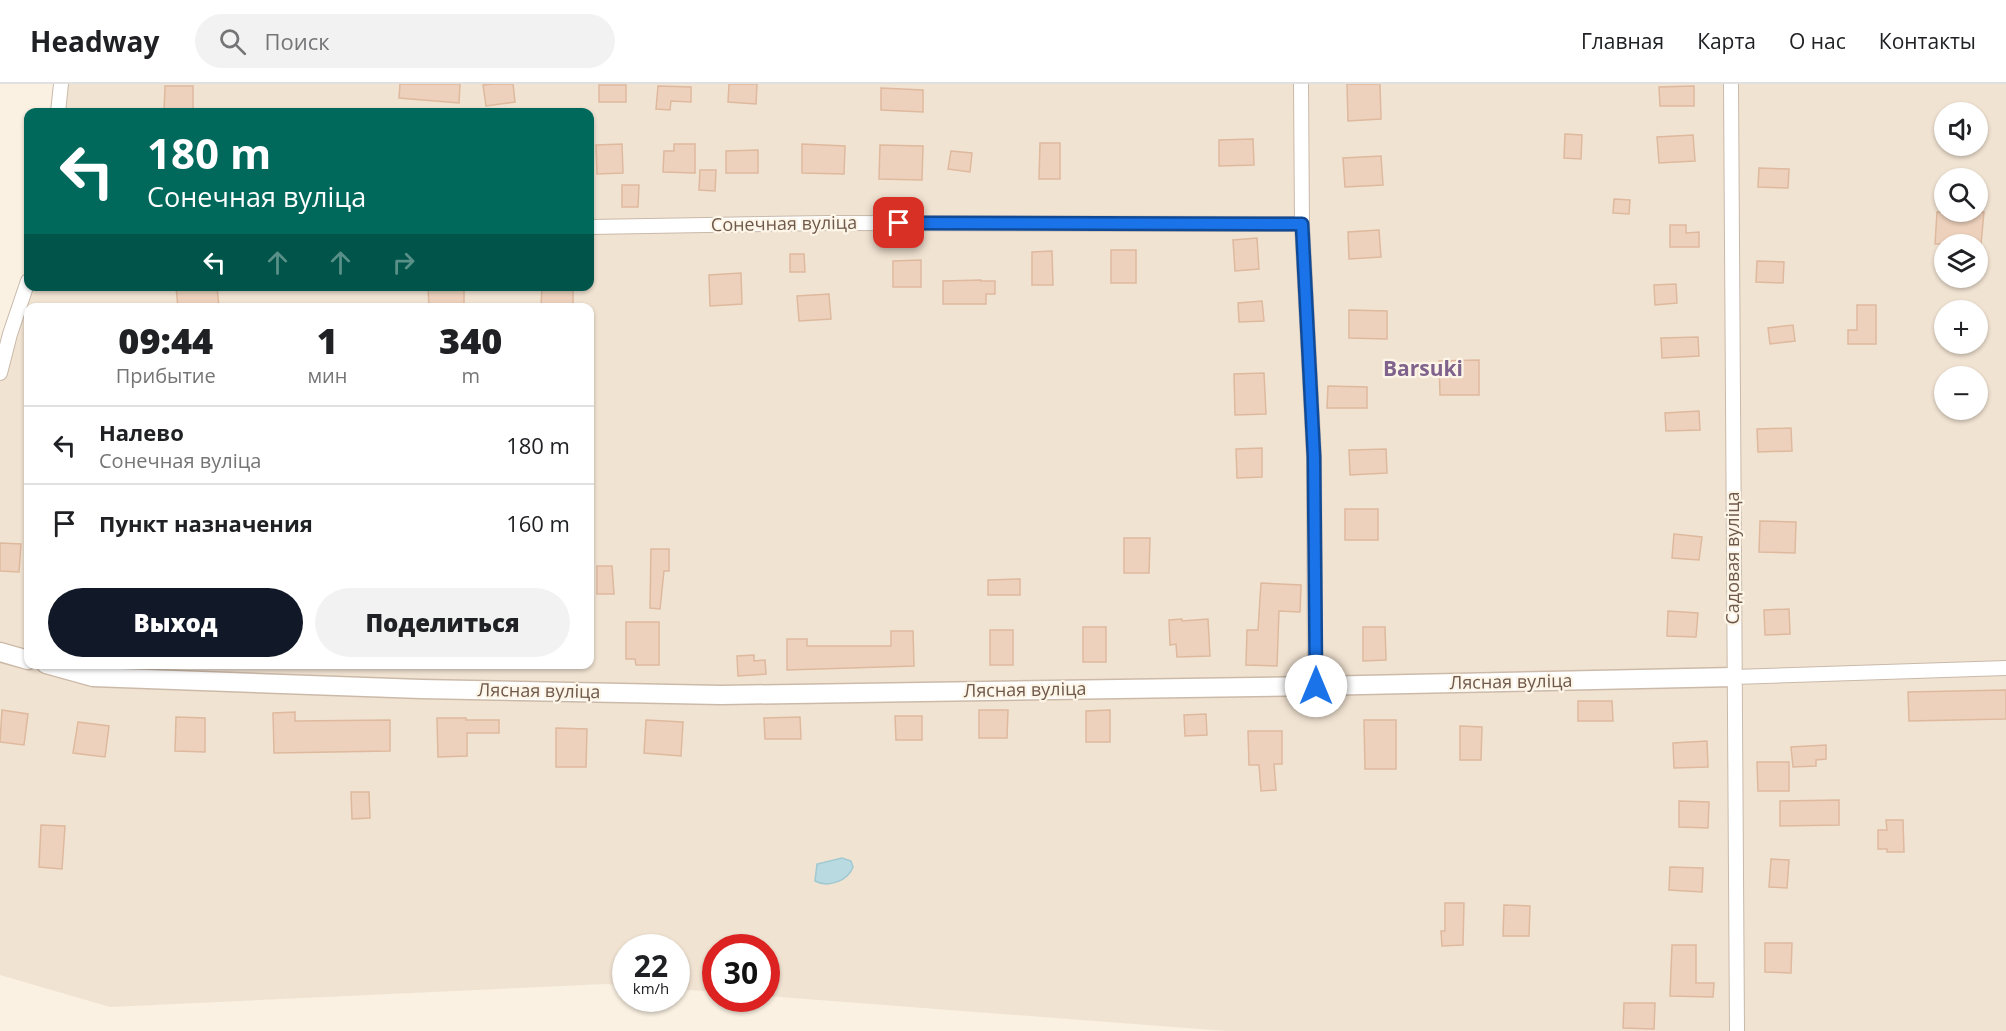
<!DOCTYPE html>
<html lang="ru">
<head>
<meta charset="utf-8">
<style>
	:root { --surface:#fff; --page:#f2f2f2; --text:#202124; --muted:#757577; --line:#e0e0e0; --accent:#111827 }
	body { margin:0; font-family:"Open Sans",sans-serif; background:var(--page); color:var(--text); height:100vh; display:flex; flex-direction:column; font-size:22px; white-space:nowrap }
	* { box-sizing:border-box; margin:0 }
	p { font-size:20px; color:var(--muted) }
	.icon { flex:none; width:33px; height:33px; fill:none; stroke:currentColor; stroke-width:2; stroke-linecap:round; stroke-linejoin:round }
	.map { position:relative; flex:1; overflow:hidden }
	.details { position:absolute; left:24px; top:219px; width:570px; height:366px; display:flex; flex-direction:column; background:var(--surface); border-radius:12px; box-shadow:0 2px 4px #0004 }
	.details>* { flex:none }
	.banner { position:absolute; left:24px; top:24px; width:570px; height:183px; border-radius:12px; box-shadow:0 2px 4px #0004; background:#00695c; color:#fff; overflow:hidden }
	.controls { position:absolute; left:1934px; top:18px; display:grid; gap:12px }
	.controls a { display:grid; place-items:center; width:54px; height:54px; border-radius:50%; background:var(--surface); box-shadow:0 2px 4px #0004; font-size:30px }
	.speed { position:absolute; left:612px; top:850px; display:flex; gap:12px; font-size:30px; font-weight:700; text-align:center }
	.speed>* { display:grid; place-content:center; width:78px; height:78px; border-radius:50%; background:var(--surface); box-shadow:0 2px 4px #0004; line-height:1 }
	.speed small { font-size:15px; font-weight:400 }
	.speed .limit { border:9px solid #d22; background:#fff; color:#111 }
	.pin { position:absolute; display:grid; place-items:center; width:51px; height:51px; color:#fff; margin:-26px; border-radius:12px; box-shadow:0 3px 9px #0006 }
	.me { position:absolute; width:66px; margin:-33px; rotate:0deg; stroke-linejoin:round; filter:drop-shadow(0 0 4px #0008) }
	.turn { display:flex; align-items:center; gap:21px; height:126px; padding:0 24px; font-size:27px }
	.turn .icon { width:78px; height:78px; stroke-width:2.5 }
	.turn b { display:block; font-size:42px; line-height:51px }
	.lanes { display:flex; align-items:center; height:57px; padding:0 24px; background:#0003; justify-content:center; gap:30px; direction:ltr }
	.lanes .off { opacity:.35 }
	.eta { display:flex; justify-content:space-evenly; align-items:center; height:102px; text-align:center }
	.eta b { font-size:36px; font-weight:800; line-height:42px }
	.button { display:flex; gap:12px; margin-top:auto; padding:12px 24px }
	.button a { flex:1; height:69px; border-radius:36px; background:var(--accent); color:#fff; font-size:24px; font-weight:800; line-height:69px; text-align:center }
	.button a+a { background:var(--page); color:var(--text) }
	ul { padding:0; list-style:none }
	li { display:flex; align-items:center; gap:18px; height:78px; padding:0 24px; border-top:2px solid var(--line) }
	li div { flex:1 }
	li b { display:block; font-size:22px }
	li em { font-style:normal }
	header { display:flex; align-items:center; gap:36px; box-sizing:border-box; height:84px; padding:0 30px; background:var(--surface); border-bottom:2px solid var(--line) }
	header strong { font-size:28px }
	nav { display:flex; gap:33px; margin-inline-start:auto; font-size:21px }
	.search { width:420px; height:54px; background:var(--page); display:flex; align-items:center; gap:15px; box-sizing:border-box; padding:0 21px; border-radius:33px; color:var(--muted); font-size:22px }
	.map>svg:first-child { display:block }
</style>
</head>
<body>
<header>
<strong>Headway</strong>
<div class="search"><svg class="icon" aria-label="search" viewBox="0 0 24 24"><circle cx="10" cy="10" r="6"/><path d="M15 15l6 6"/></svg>Поиск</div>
<nav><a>Главная</a><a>Карта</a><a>О нас</a><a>Контакты</a></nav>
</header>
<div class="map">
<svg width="2006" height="947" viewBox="0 0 2006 947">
	<rect width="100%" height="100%" fill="#faf1e2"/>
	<path fill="#f1e3d2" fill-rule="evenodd" d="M57,0H2006V947H1226L767,912L766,864H716L715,908L677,905L676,864H626L625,901L605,900L110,923L0,891V274L28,184V202H590V28H54ZM1944,28H1977V62H1944ZM1944,94H1977V128H1944ZM1944,160H1977V194H1944ZM28,224H590V580H28ZM1944,226H1977V260H1944ZM1944,292H1977V326H1944Z"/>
	<path fill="#b9dae1" stroke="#a0c9d2" stroke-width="1.5" d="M842,774L851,777L853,783C848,797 828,804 815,797L817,780Z"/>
	<path fill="#edd1bc" stroke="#deb99e" stroke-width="1.5" d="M400,0H460L459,19L399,14Z
		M492,0H513L515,18L486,22L483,1Z
		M729,0H757L756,20L728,18Z
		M1347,0H1380L1381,35L1348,37Z
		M599,1H626V18H599Z
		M165,2H193V28H164Z
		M658,2L691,3V18L671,17L670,26L656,25Z
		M1694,2V22H1660L1659,3Z
		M881,4L923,6V28L881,26Z
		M1565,50L1582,51L1581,75L1564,74Z
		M1693,51L1695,77L1659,79L1657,53Z
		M1253,55L1254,81L1219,82V56Z
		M1040,59H1060V95H1039Z
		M622,60L623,89L597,90L596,61Z
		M674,60H695V89L663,88L664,67H674Z
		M802,60L845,62L844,90L802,89Z
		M880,61L923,62L922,96L879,95Z
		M758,66V89H726V67Z
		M951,67L972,69L970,88L948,85Z
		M1381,72L1383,101L1345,103L1343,74Z
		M1759,84L1789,85L1788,104L1758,103Z
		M700,86H716L715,107L699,106Z
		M622,101H639L638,123H622Z
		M1614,115L1630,116L1629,130L1613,129Z
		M1937,128H1984L1981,160H1935Z
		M1670,141H1686V149L1699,148V163H1670Z
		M1379,146L1381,173L1349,175L1348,148Z
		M1257,154L1259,185L1235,187L1233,156Z
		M1111,166H1136V199H1111Z
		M1052,167L1053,201H1032V168Z
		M790,170H804L805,188H790Z
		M921,176V203H893V177Z
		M1757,177L1784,178L1783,199L1756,198Z
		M741,189L742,220L710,222L709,191Z
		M981,196V197H995V210H986V220H943V197Z
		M1676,200L1677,219L1655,221L1654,201Z
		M187,202H217L219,224H178L176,203Z
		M428,202H464V224H429Z
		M542,202H573V224L541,223Z
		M829,210L831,235L799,237L797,212Z
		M1262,217L1264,237L1239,238L1238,219Z
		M1857,221H1876V260H1848V246H1857Z
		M1349,226L1387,227V255L1349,254Z
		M1793,241L1795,257L1770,260L1768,244Z
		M1698,253L1699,272L1662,274L1661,254Z
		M1479,276V311H1440L1439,277Z
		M1264,289L1266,330L1235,331L1234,290Z
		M1328,302L1367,303V324H1327Z
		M1699,327L1700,346L1666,347L1665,329Z
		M1791,344L1792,367L1758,368L1757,345Z
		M1262,364V393L1237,394L1236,365Z
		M1386,365L1387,389L1350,391L1349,366Z
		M1345,425H1378V456H1345Z
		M1760,437L1796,438L1795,469L1759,468Z
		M1674,450L1702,453L1699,476L1672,474Z
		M1124,454H1150L1149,489H1124Z
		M0,459L21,460L19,488L0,487Z
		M651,465H669V487H664L660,525L650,524Z
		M597,482H612L614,510H597Z
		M1020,495V511H988V496Z
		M1261,499L1301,501L1300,528L1279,527L1277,582L1246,581L1247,546H1258Z
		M1789,525L1790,550L1765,551L1764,526Z
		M1668,527L1698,529L1696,553L1667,552Z
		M1182,535V537L1208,535L1210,572L1177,573L1176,560L1170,561L1169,536Z
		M626,538H659V581H636L635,575H626Z
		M1083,543H1106V578H1083Z
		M1363,543H1385L1386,576L1363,577Z
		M990,546H1013V581H990Z
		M891,547H913L914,582L787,586V555H807V562H891Z
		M754,571V577L765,576L766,590L738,592L737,572Z
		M2006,606V635L1909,637L1908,608Z
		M1578,617H1612L1613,637H1578Z
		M2,626L28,630L24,661L0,658Z
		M979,626H1008L1007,654H979Z
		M1110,626V658H1086V627Z
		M295,628V637L390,636V667L274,669L273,629Z
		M1206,630L1207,651L1185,652L1184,631Z
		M895,632H922V656H896Z
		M176,633L205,634V668L175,667Z
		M800,633L801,655H765L764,634Z
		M437,634H466V636H499V649H467V672L438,673Z
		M646,636L683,638L681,672L644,669Z
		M1364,636H1396V685H1365Z
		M78,638L109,642L105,673L73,669Z
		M1460,642L1482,643L1481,676H1460Z
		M556,644L587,645L586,683H556Z
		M1248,647H1282V680H1274L1276,706L1261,707L1259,681H1249Z
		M1707,657L1708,683L1674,684L1673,659Z
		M1826,661V675L1816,676V682L1793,683L1791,663Z
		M1757,678H1789V707H1758Z
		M351,708H369L370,734L352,735Z
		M1839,716V741L1780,742V717Z
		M1679,717L1709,718L1708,744L1679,743Z
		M1886,736H1903L1904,768H1887V765H1878V746H1887Z
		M41,741L65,742L62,785L39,783Z
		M1771,775L1789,776L1787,804L1769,803Z
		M1670,783L1703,784L1702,808L1669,806Z
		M1445,819H1464L1463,861L1442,862L1441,847H1445Z
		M1504,821L1530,822L1529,852H1503Z
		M1765,859H1792L1791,889L1765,888Z
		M1672,861H1696V899H1714L1713,913L1670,912Z
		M1624,919H1655L1654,945L1623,944Z"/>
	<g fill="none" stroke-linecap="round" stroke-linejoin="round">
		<defs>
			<path id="street" d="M1301,0L1302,140L1314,373L1315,602
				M1731,0L1737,947
				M58,28L61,0
				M590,143L828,139L1302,140
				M0,289L10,250L28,197
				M1734,593L2006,584"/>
			<path id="secondary" d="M0,568L28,576
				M46,580L93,593L421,605L721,611L1315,602L1734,593"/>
		</defs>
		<use href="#street" stroke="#c9b9aa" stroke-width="16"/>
		<use href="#secondary" stroke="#ccbaa9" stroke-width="21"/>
		<use href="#street" stroke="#fff" stroke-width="14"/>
		<use href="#secondary" stroke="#fff" stroke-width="18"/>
	</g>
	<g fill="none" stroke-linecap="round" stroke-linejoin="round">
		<defs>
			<path id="route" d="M899,139L1302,140L1314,373L1316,602"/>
		</defs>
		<use href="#route" stroke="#114b97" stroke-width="15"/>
		<use href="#route" stroke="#1a73e8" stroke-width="10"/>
	</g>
	<g text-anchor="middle" stroke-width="4.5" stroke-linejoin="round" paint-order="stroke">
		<g font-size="18" fill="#6f594b" stroke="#fdf6e8">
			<text transform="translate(784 140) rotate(-1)" y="6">Сонечная вуліца</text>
			<text transform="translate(1733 474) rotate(-90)" y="6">Садовая вуліца</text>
			<text transform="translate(1511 598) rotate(-1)" y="6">Лясная вуліца</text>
			<text transform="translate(1025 606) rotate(-1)" y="6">Лясная вуліца</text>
			<text transform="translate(539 607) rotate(1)" y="6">Лясная вуліца</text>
		</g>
		<g font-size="21" font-weight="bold" fill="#7f638c" stroke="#fdf6e8">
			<text x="1423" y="292">Barsuki</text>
		</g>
	</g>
</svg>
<div class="controls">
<a><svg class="icon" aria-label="sound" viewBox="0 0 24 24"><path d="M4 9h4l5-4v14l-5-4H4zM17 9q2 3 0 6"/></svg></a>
<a><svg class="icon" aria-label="search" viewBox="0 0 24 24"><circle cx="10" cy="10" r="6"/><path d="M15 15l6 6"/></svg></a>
<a><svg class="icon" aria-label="layers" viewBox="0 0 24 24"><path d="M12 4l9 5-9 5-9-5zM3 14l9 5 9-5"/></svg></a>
<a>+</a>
<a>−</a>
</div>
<div class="speed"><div>22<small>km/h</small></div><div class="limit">30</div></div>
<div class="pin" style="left:899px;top:139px;background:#d93025"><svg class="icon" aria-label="arrive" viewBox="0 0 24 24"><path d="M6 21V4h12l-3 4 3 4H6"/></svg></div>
<svg class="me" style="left:1316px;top:602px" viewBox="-20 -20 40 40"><circle r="19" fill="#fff"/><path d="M0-13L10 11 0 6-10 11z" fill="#1a73e8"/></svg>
<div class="banner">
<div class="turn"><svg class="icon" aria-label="left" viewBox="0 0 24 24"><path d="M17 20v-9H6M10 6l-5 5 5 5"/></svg><div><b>180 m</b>Сонечная вуліца</div></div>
<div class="lanes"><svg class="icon" aria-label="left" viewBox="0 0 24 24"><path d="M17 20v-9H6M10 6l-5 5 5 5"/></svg><svg class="icon off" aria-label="ahead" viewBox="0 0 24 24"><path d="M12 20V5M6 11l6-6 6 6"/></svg><svg class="icon off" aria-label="ahead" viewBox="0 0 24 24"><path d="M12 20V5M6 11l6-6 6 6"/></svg><svg class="icon off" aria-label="right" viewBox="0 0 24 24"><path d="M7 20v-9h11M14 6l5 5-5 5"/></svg></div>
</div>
<section class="details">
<div class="eta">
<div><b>09:44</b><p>Прибытие</p></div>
<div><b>1</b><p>мин</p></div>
<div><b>340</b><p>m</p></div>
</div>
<ul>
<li><svg class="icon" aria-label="left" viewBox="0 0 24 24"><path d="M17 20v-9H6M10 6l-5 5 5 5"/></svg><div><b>Налево</b><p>Сонечная вуліца</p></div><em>180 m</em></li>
<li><svg class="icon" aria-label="arrive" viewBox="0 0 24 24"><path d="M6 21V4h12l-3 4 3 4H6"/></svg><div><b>Пункт назначения</b></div><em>160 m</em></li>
</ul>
<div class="button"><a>Выход</a><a>Поделиться</a></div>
</section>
</div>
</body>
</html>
